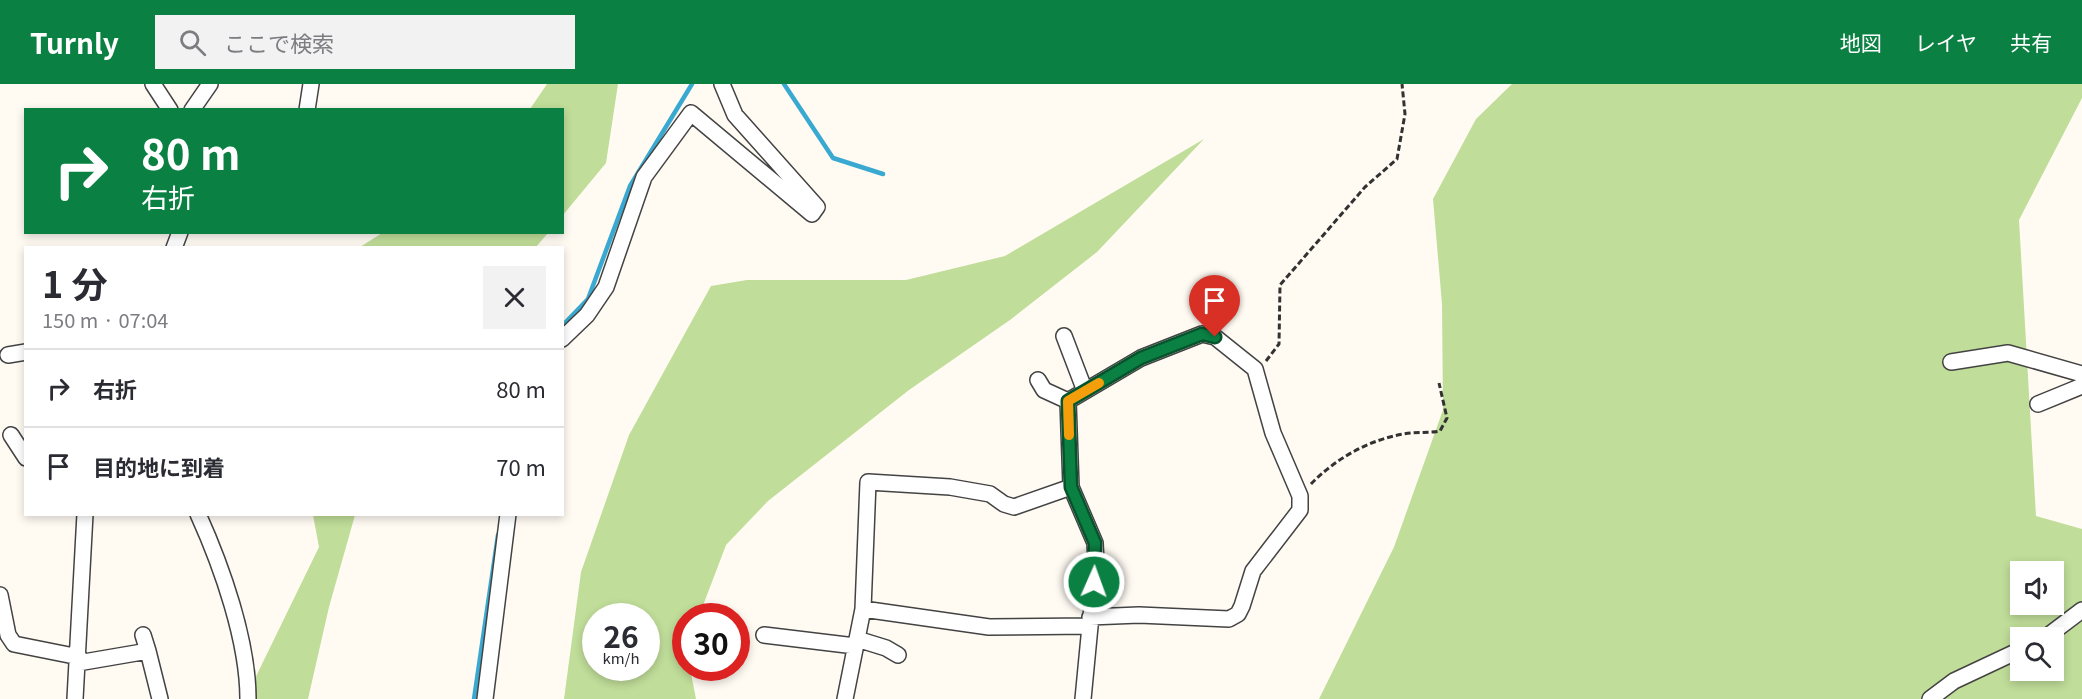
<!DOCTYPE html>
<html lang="ja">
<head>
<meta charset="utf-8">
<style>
	:root { --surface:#fff; --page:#f2f2f3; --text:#2b2b33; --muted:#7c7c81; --line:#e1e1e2; --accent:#0b8043 }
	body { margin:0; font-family:Georgia,"Noto Sans JP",serif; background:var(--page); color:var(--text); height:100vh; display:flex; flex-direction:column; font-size:22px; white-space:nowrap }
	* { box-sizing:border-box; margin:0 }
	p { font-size:20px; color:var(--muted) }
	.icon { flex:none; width:33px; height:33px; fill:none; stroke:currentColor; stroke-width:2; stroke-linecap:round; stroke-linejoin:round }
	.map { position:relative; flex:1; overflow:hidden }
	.panel { position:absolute; left:24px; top:162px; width:540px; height:270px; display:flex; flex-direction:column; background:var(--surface); border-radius:0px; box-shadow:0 3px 9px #0003 }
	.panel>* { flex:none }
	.guide { position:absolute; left:24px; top:24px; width:540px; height:126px; border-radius:0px; box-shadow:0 3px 9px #0003; background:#0b8043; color:#fff; overflow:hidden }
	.fabs { position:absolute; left:2010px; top:477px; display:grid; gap:12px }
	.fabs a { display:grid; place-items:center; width:54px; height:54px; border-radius:0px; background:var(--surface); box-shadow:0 3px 9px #0003; font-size:30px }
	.speed { position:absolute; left:582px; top:519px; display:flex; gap:12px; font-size:30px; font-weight:700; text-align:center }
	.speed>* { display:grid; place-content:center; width:78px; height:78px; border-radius:50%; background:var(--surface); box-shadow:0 3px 9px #0003; line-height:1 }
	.speed small { font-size:15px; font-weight:400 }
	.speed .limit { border:9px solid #d22; background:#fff; color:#111 }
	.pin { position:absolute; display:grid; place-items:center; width:51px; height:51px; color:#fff; margin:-62px -26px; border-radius:50% 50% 50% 0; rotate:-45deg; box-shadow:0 0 6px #0007 }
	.pin .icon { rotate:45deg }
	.me { position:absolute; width:66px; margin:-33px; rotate:2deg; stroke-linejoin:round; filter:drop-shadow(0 0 4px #0008) }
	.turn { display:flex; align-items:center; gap:21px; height:126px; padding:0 18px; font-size:27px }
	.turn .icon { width:78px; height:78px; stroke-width:2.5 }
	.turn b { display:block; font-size:42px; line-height:51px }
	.round { display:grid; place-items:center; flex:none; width:63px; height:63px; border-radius:0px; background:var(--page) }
	.head { display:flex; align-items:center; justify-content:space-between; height:102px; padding:0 18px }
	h1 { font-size:36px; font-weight:700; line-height:45px }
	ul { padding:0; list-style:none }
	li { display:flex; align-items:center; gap:18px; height:78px; padding:0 18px; border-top:2px solid var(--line) }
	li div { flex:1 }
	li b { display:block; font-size:22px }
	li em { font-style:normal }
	header { display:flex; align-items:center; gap:36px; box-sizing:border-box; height:84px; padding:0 30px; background:var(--accent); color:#fff }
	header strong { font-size:28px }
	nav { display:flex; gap:33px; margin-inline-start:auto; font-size:21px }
	.search { width:420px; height:54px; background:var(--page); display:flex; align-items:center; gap:15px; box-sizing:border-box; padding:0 21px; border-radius:0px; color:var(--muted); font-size:22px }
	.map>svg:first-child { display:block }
</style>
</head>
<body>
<header>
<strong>Turnly</strong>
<div class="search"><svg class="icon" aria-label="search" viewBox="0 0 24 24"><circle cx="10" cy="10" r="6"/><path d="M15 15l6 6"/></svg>ここで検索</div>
<nav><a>地図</a><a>レイヤ</a><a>共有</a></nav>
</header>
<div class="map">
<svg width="2082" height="615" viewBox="0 0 2082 615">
	<rect width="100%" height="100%" fill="#fffbf3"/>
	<path fill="#c0dd99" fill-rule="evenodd" d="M547,0H618L606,79L563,131L562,26L530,25Z
		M1512,0H2082V14L2019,136L2036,432L2082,445V615H1319L1394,463L1443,326L1442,220L1433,115L1476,35ZM2020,488H2054V520H2020ZM2020,554H2054V586H2020Z
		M1204,55L1097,168L1010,236L909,306L768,417L726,461L699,532H686V584H690L696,615H564L581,488L629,351L711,202L747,196H906L1005,172ZM646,532V584H596V532Z
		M382,149V148L548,149L536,163H360Z
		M313,431H355L329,523L308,615H245L319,463Z"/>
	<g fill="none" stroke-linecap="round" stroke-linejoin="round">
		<path stroke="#3aa9d2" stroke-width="4.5" d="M784,0L833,74L883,90
			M562,242L588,215L630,102L692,0
			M474,615L498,451"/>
		<defs>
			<path id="minor" d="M153,0L170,26
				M192,26L210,0
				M307,26L311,0
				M174,164L180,148
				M1064,252L1085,307
				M562,255L587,231L606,203L644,93L691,29L812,130L817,123L735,31L722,0
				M8,271L26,268
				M1951,278L2008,269L2082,290
				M1038,296L1044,306L1068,317
				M2038,320L2082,302
				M11,351L26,374
				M1071,403L1068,317L1141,274L1202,250L1215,253L1255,285L1273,349L1300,412V426L1253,487L1242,522L1238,530L1229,535L1139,531L1090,533
				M198,430C222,483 248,557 248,615
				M0,511L8,551L14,560L79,573
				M863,525L989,543L1090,542
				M143,551L148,567
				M764,551L855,562
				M2045,554L2082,526
				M857,555L886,564L898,571
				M78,579L148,567L160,615
				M75,615L85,430
				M485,615L508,430
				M845,615L863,525L868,398L950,403L990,410L1004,420L1014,423L1071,403L1095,459L1096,480L1083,615
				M1930,615L1954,597L2020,566"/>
		</defs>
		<use href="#minor" stroke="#434343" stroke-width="18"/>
		<path stroke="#323232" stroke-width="3" stroke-dasharray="6 3" stroke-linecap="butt" d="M1266,277L1279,260L1280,201L1365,103L1397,75L1405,30L1402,0
			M1311,400C1337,373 1374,353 1411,349C1421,348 1430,349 1440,347L1447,334L1439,299"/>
		<use href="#minor" stroke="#fff" stroke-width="15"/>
	</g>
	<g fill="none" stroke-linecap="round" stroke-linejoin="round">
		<defs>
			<path id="route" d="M1094,498L1095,459L1071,403L1068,317L1141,274L1202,250L1215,253"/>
		</defs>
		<use href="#route" stroke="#07532c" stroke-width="15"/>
		<use href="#route" stroke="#0b8043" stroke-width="10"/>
		<path stroke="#f59e0b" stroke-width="10" d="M1069,351L1068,317L1099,299"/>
	</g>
</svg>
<div class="fabs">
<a><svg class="icon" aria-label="sound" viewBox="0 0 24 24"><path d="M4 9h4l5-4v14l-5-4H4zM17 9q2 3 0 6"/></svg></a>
<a><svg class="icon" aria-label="search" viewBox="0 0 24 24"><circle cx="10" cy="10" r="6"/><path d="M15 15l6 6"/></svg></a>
</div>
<div class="speed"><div>26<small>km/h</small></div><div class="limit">30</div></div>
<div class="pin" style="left:1215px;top:253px;background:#d93025"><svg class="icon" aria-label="arrive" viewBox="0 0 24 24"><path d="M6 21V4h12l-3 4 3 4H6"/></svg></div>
<svg class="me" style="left:1094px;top:498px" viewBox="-20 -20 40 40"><circle r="17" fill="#0b8043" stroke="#fff" stroke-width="3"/><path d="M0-11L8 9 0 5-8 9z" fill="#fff"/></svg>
<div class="guide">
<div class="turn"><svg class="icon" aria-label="right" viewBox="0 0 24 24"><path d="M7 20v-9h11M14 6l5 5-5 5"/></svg><div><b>80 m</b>右折</div></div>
</div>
<section class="panel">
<div class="head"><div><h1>1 分</h1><p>150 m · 07:04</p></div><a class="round"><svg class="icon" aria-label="close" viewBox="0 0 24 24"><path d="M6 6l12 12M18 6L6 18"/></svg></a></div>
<ul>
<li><svg class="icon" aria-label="right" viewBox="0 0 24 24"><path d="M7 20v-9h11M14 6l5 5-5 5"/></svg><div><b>右折</b></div><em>80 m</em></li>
<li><svg class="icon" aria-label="arrive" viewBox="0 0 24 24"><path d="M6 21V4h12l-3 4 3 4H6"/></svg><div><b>目的地に到着</b></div><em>70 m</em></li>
</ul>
</section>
</div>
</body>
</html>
